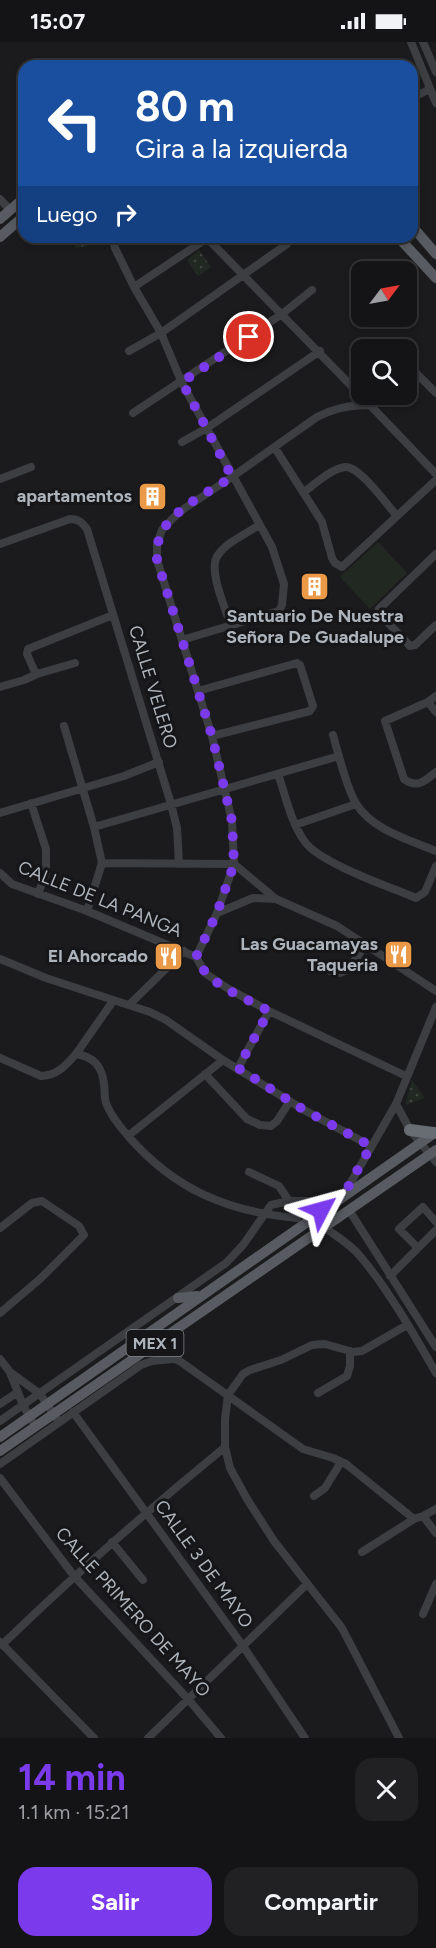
<!DOCTYPE html>
<html lang="es">
<head>
<meta charset="utf-8">
<style>
	:root { --surface:#141416; --page:#212123; --text:#f1f3f6; --muted:#9d9ea1; --line:#333335; --accent:#7c3aed }
	body { margin:0; font-family:Figtree,sans-serif; background:var(--page); color:var(--text); height:100vh; display:flex; flex-direction:column; font-size:22px; white-space:nowrap }
	* { box-sizing:border-box; margin:0 }
	p { font-size:20px; color:var(--muted) }
	.icon { flex:none; width:33px; height:33px; fill:none; stroke:currentColor; stroke-width:2; stroke-linecap:round; stroke-linejoin:round }
	.map { position:relative; height:1696px; overflow:hidden }
	.sheet { display:flex; flex-direction:column; background:var(--surface); flex:1 }
	.sheet>* { flex:none }
	.guide { position:absolute; left:18px; top:18px; width:400px; height:183px; border-radius:18px; box-shadow:0 3px 9px #0003,0 0 0 2px var(--line); background:#1a4fa0; color:#fff; overflow:hidden }
	.needle { width:39px; rotate:58deg }
	.buttons { position:absolute; left:351px; top:219px; display:grid; gap:12px }
	.buttons a { display:grid; place-items:center; width:66px; height:66px; border-radius:12px; background:var(--surface); box-shadow:0 3px 9px #0003,0 0 0 2px var(--line); font-size:30px }
	.pin { position:absolute; display:grid; place-items:center; width:51px; height:51px; color:#fff; margin:-26px; border:3px solid #fff; border-radius:50%; box-shadow:0 2px 6px #0007 }
	.me { position:absolute; width:66px; margin:-33px; rotate:51deg; stroke-linejoin:round; filter:drop-shadow(0 0 4px #0008) }
	.turn { display:flex; align-items:center; gap:21px; height:126px; padding:0 18px; font-size:27px }
	.turn .icon { width:78px; height:78px; stroke-width:2.5 }
	.turn b { display:block; font-size:42px; line-height:51px }
	.then { display:flex; align-items:center; height:57px; padding:0 18px; background:#0003; gap:12px; font-size:22px }
	.round { display:grid; place-items:center; flex:none; width:63px; height:63px; border-radius:18px; background:var(--page) }
	.headline { display:flex; align-items:center; justify-content:space-between; height:102px; padding:0 18px }
	h1 { font-size:36px; font-weight:700; line-height:45px; color:var(--accent) }
	.cta { display:flex; gap:12px; margin-top:auto; padding:12px 18px }
	.cta a { flex:1; height:69px; border-radius:18px; background:var(--accent); color:#fff; font-size:24px; font-weight:700; line-height:69px; text-align:center }
	.cta a+a { background:var(--page); color:var(--text) }
	.status { display:flex; justify-content:space-between; align-items:center; height:42px; padding:0 30px; background:var(--surface); direction:ltr }
	.status svg { height:16px; fill:currentColor }
	.map>svg:first-child { display:block }
</style>
</head>
<body>
<div class="status"><b>15:07</b><svg viewBox="0 0 49 12"><path d="M0 12V9h3v3zM5 12V6h3v6zM10 12V3h3v9zM15 12V0h3v12zM26 1h20v11H26zM47 4h2v5h-2z"/></svg></div>
<div class="map">
<svg width="436" height="1696" viewBox="0 0 436 1696">
	<defs>
		<pattern id="grass-dots" width="8" height="8" patternUnits="userSpaceOnUse" patternTransform="scale(1.5)"><rect width="8" height="8" fill="#212821"/><path d="M2 2h.1M6 6h.1" fill="none" stroke="#3f453f" stroke-width="1.8" stroke-linecap="round"/></pattern>
		<pattern id="wetland-marsh" width="20" height="14" patternUnits="userSpaceOnUse" patternTransform="scale(1.5)"><rect width="20" height="14" fill="#212821"/><path d="M1 5h8M5 5V1M11 12h8M15 12V8" fill="none" stroke="#3f453f"/></pattern>
	</defs>
	<rect width="100%" height="100%" fill="#1b1b1d"/>
	<path fill="url(#grass-dots)" d="M199,208L211,225L198,234L187,218Z
		M412,1038L425,1056L405,1063Z"/>
	<path fill="url(#wetland-marsh)" d="M70,195H103L106,200L76,206Z"/>
	<path fill="#212821" d="M378,500L407,531L370,567L340,535Z"/>
	<g fill="none" stroke-linecap="round" stroke-linejoin="round">
		<path stroke="#3c3e42" stroke-width="8" d="M411,0L436,61
			M423,0L436,30
			M412,56L430,47
			M0,157L10,168
			M121,195L113,199L115,206L134,245L161,291L182,341L272,505L284,542L282,563L279,569L182,598
			M206,195L370,363L380,352
			M134,245L209,195
			M129,309L161,291L287,202
			M406,327L414,329L436,351
			M133,371L282,272L312,248
			M182,400L207,386L320,309
			M275,406L322,480L332,516L335,521L342,525L436,438
			M0,437L31,425
			M304,450C315,442 331,427 345,425C360,424 387,463 397,474
			M0,502L70,477C78,477 82,480 87,487L171,762L177,786L179,822
			M436,512L379,567L378,570L410,604L415,603L436,583
			M231,584C226,567 207,527 218,513C227,500 246,492 259,483
			M75,621L37,632L34,628L27,612L28,607L113,573
			M0,645L24,638L37,632
			M198,649L297,621L300,623L313,664L310,669L212,694
			M436,654L428,660L385,679L404,737C417,747 425,739 436,730
			M428,660L436,670
			M64,684L94,785L102,821L87,869
			M333,693C338,711 347,748 357,763C373,788 410,798 436,809
			M278,732C286,755 291,781 305,800C320,821 390,845 416,856L425,850L436,824
			M31,761L46,807V831L38,852
			M0,771L124,734L159,720
			M295,783L356,762
			M94,785L339,714
			M102,821L234,822
			M234,822L276,857L337,884L436,949
			M0,831L12,842L87,869L196,915L205,931L227,946L269,969L406,1034
			M217,871L253,856L276,857
			M196,915L217,871L234,822L232,779L212,694L157,518V502L162,488L172,477L185,466L232,435L317,375C335,366 350,363 370,363L436,432
			M0,917L46,936L150,970L166,978L223,1018L304,1068L371,1104
			M318,920C323,923 329,929 334,931C348,934 360,911 365,902
			M129,963L184,909
			M76,1012L113,959
			M0,1016L41,1034C57,1034 66,1023 76,1012C94,1015 102,1024 104,1042C105,1048 104,1055 106,1061C110,1072 121,1086 129,1095C175,1148 229,1170 297,1176
			M238,1026L269,969
			M205,1032L247,1077L260,1083L271,1084L277,1079L290,1059
			M396,1062L410,1088L436,1120
			M128,1094L223,1018
			M249,1130L279,1144L289,1159
			M343,1154L396,1062L436,965
			M349,1168L436,1305
			M0,1186L32,1161L42,1159L79,1184L84,1193L40,1237L0,1271
			M328,1188C339,1196 351,1203 360,1214C388,1247 415,1294 436,1331
			M418,1206L399,1187L423,1165L436,1180
			M390,1234L436,1188
			M164,1295L179,1318
			M149,1305L181,1320L303,1407L333,1416L346,1422L414,1477
			M0,1317L10,1330L40,1352L57,1377
			M11,1333L23,1363L32,1379
			M318,1351L347,1334L350,1324V1309
			M0,1362L18,1350
			M73,1370L243,1604L305,1696
			M0,1379L226,1221L243,1203L271,1163L289,1159H336
			M0,1422L141,1323L152,1319L172,1317
			M0,1436L74,1534L188,1657L221,1696
			M314,1454L325,1446L341,1420
			M423,1474L436,1491
			M112,1500L143,1538
			M362,1510L414,1477L423,1474L436,1467
			M423,1572L436,1542
			M0,1600L94,1696
			M2,1603C74,1533 148,1468 225,1405
			M148,1696L307,1542
			M399,1696L342,1586L274,1499L247,1457L230,1426L225,1405V1377L228,1353L243,1332L250,1328L281,1318L312,1303L325,1302L353,1310L362,1309L407,1283"/>
		<path stroke="#585b61" stroke-width="10" d="M0,177L24,156
			M412,184L436,212
			M0,195L24,174
			M398,195L436,236
			M178,1256L197,1254
			M0,1395L436,1090
			M0,1409L436,1108"/>
		<path stroke="#686d73" stroke-width="12" d="M410,1088L433,1091"/>
	</g>
	<g fill="none" stroke-linecap="round" stroke-linejoin="round">
		<path stroke="#7c3aed" stroke-width="10" stroke-dasharray="0 18" d="M249,295L182,340L232,435C211,449 173,467 162,490C157,499 157,508 157,518L212,694L232,779L234,822L217,871L196,915C207,943 244,955 269,969L238,1026L304,1068L371,1104L343,1154L321,1168"/>
	</g>
	<defs>
		<symbol id="building-square" viewBox="-11 -11 22 22"><rect x="-9" y="-9" width="18" height="18" rx="4" fill="#ea9946" stroke="#161618"/><path d="M-4-6H4V6H1V3H-1V6H-4ZM-2.5-4.3h1.7v1.8h-1.7ZM.8-4.3h1.7v1.8H.8ZM-2.5-1h1.7V.8h-1.7ZM.8-1h1.7V.8H.8Z" fill="#fff"/></symbol>
		<symbol id="restaurant-square" viewBox="-11 -11 22 22"><rect x="-9" y="-9" width="18" height="18" rx="4" fill="#ea9946" stroke="#161618"/><path d="M-5-6h1v4h1v-4h1v4h1v-4h1v5L-1.5 .5V6h-2V.5L-5-1ZM5-6V6H3V1.5H1.5Q1.5-4 5-6Z" fill="#fff"/></symbol>
	</defs>
	<g fill-rule="evenodd">
		<use href="#building-square" x="136" y="438" width="33" height="33"/>
		<use href="#building-square" x="298" y="528" width="33" height="33"/>
		<use href="#restaurant-square" x="382" y="896" width="33" height="33"/>
		<use href="#restaurant-square" x="152" y="898" width="33" height="33"/>
	</g>
	<g text-anchor="middle" stroke-width="6" stroke-linejoin="round" paint-order="stroke">
		<rect fill="#161618" stroke="#80858b" stroke-width="1.5" x="126.5" y="1288" width="57" height="26" rx="4.5"/>
		<g font-size="16" font-weight="bold" fill="#aeb4bc">
			<text x="155" y="1307">MEX 1</text>
		</g>
		<g font-size="18" font-weight="bold" fill="#aeb4bc" stroke="#161618" text-anchor="end">
			<text x="132" y="460">apartamentos</text>
			<text x="315" y="580" text-anchor="middle">Santuario De Nuestra<tspan x="315" dy="21">Señora De Guadalupe</tspan></text>
			<text x="378" y="908">Las Guacamayas<tspan x="378" dy="21">Taqueria</tspan></text>
			<text x="148" y="920">El Ahorcado</text>
		</g>
		<g font-size="18" fill="#aeb4bc" stroke="#161618">
			<text transform="translate(153 645) rotate(73)" y="6">CALLE VELERO</text>
			<text transform="translate(100 857) rotate(22)" y="6">CALLE DE LA PANGA</text>
			<text transform="translate(204 1522) rotate(54)" y="6">CALLE 3 DE MAYO</text>
			<text transform="translate(133 1570) rotate(48)" y="6">CALLE PRIMERO DE MAYO</text>
		</g>
	</g>
</svg>
<div class="buttons">
<a><svg class="needle" viewBox="-14 -14 28 28"><path d="M0-13l5 13h-10z" fill="#e53935"/><path d="M0 13l5-13h-10z" fill="#9d9ea1"/></svg></a>
<a><svg class="icon" aria-label="search" viewBox="0 0 24 24"><circle cx="10" cy="10" r="6"/><path d="M15 15l6 6"/></svg></a>
</div>
<div class="pin" style="left:249px;top:295px;background:#d93025"><svg class="icon" aria-label="arrive" viewBox="0 0 24 24"><path d="M6 21V4h12l-3 4 3 4H6"/></svg></div>
<svg class="me" style="left:321px;top:1168px" viewBox="-20 -20 40 40"><path d="M0-17L14 15 0 8-14 15z" fill="#7c3aed" stroke="#fff" stroke-width="4"/></svg>
<div class="guide">
<div class="turn"><svg class="icon" aria-label="left" viewBox="0 0 24 24"><path d="M17 20v-9H6M10 6l-5 5 5 5"/></svg><div><b>80 m</b>Gira a la izquierda</div></div>
<div class="then">Luego<svg class="icon" aria-label="right" viewBox="0 0 24 24"><path d="M7 20v-9h11M14 6l5 5-5 5"/></svg></div>
</div>
</div>
<section class="sheet">
<div class="headline"><div><h1>14 min</h1><p>1.1 km · 15:21</p></div><a class="round"><svg class="icon" aria-label="close" viewBox="0 0 24 24"><path d="M6 6l12 12M18 6L6 18"/></svg></a></div>
<div class="cta"><a>Salir</a><a>Compartir</a></div>
</section>
</body>
</html>
